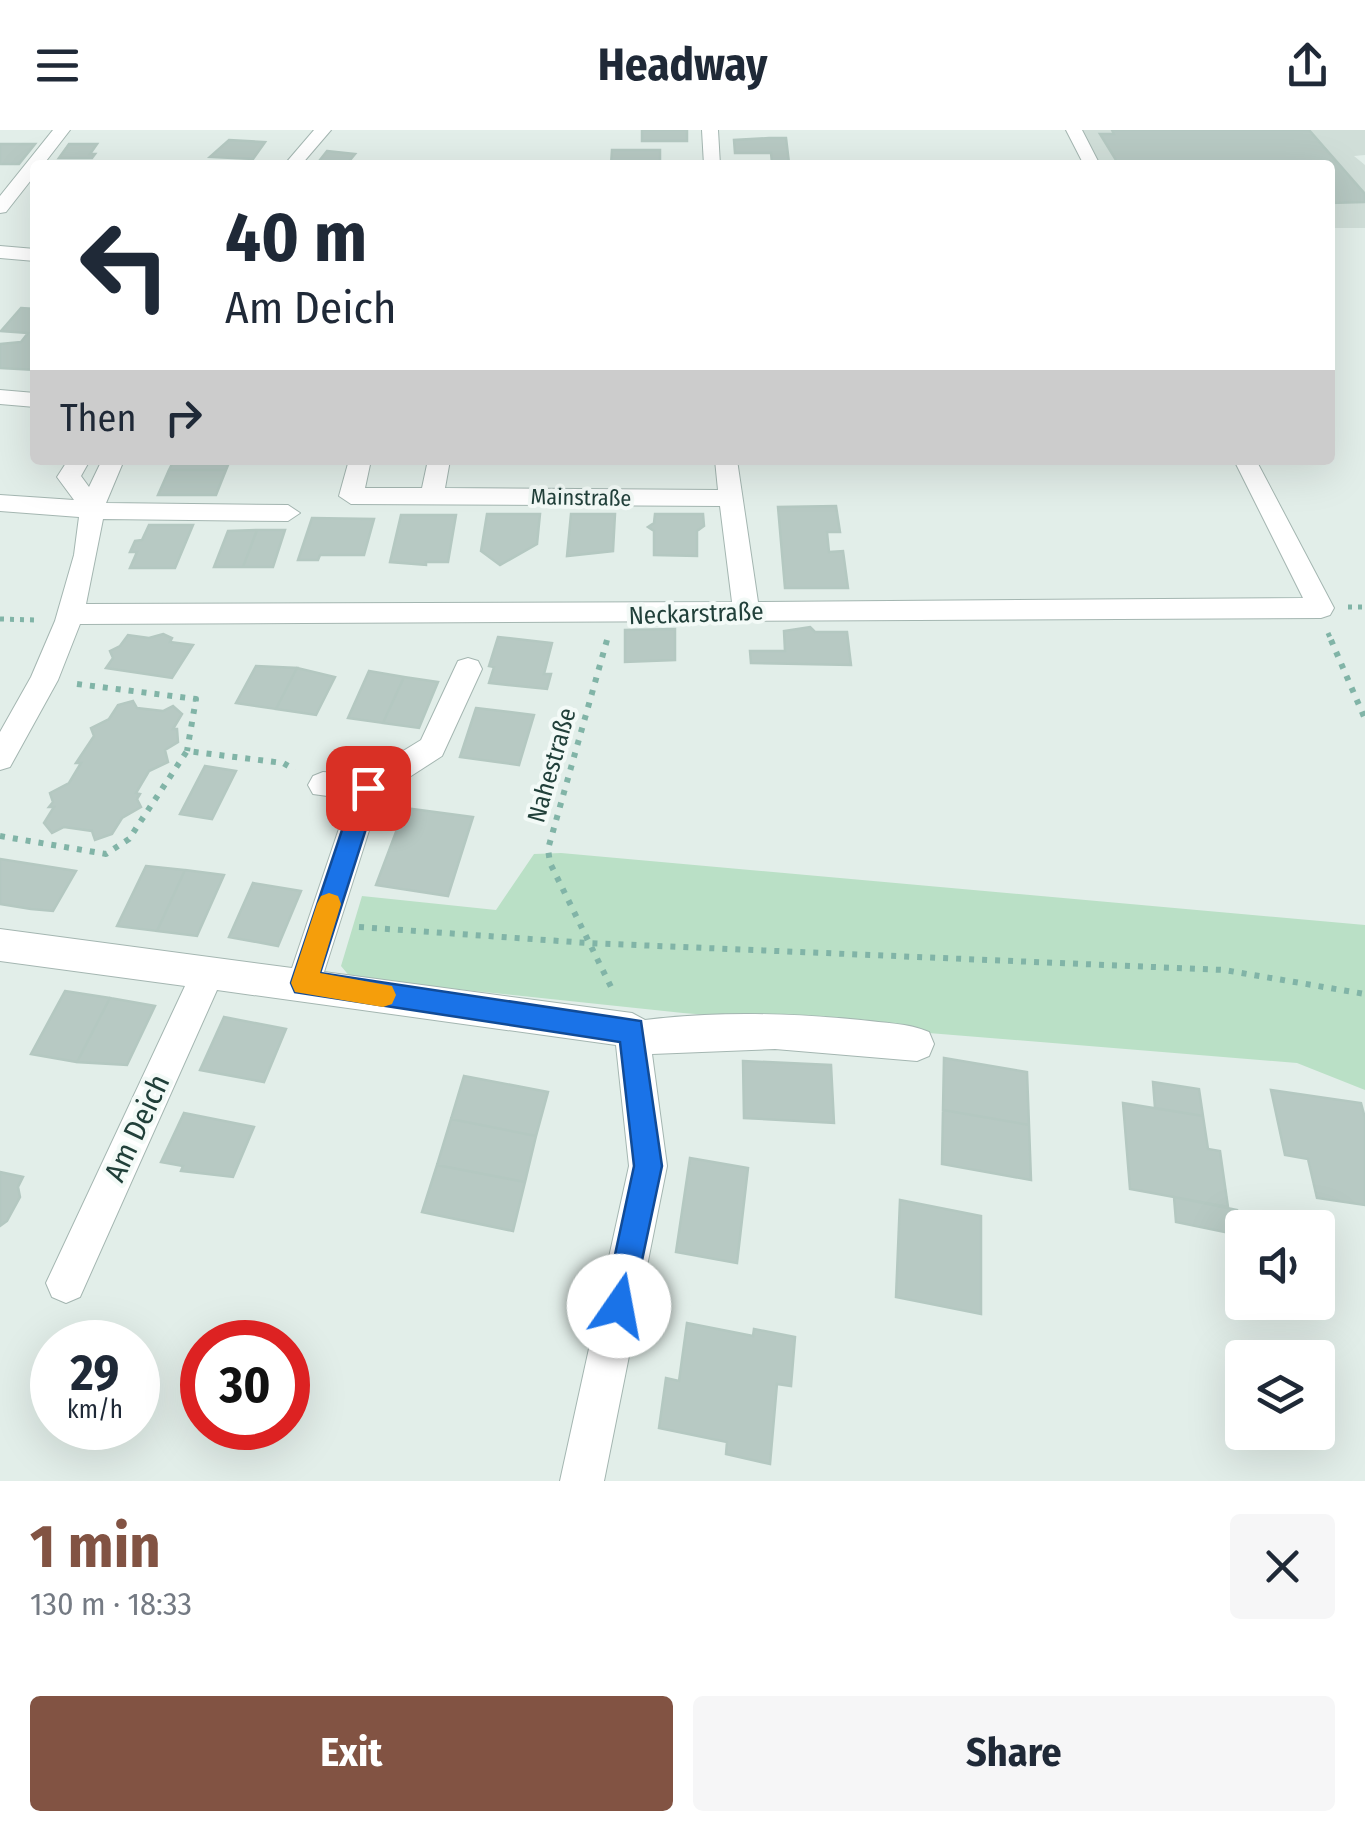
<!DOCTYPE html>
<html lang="en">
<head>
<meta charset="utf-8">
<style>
	:root { --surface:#fff; --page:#f6f6f7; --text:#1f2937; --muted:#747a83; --accent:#825343 }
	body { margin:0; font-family:"Fira Sans Condensed",sans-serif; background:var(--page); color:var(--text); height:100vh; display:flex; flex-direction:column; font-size:38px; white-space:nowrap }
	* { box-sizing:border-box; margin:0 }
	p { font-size:32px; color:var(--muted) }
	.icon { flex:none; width:55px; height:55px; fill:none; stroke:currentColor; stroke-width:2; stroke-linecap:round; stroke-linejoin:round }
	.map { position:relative; height:1351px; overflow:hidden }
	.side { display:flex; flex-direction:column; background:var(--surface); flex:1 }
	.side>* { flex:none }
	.top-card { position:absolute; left:30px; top:30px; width:1305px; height:305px; border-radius:10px; box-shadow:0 10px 40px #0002; background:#fff; color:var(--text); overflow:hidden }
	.controls { position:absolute; left:1225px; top:1080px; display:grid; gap:20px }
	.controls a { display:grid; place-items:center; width:110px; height:110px; border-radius:10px; background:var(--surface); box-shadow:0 10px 40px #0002; font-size:50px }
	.speed { position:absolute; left:30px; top:1190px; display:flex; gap:20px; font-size:50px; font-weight:700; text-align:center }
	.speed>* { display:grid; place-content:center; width:130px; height:130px; border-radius:50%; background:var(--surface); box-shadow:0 10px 40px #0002; line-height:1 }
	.speed small { font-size:25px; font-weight:400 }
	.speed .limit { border:15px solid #d22; background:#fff; color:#111 }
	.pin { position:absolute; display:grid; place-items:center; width:85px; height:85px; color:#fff; margin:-42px; border-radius:20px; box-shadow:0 5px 15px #0006 }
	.me { position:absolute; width:110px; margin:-55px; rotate:12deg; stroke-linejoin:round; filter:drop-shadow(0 0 8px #0008) }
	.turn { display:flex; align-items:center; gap:35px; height:210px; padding:0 30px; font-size:45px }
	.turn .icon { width:130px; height:130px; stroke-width:2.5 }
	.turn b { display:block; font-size:70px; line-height:85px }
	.then { display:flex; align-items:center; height:95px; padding:0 30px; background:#0003; gap:20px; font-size:38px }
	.round { display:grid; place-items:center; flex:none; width:105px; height:105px; border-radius:10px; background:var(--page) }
	.headline { display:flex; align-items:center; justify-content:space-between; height:170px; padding:0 30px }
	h1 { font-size:60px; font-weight:700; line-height:75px; color:var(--accent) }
	.action { display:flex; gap:20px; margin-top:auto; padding:20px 30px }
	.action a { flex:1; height:115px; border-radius:10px; background:var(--accent); color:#fff; font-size:40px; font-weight:700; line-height:115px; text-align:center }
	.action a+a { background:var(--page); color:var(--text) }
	header { display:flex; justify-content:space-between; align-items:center; height:130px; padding:0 30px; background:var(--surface); font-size:45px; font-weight:700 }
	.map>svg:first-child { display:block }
</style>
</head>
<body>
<header><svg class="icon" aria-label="menu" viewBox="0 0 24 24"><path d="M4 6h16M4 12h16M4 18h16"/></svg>Headway<svg class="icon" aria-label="share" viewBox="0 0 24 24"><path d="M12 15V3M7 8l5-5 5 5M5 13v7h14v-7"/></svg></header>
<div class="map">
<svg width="1365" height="1351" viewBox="0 0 1365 1351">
	<rect width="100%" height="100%" fill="#e2eee9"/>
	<path fill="#d0ded8" d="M1066,0H1365V25L1354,26L1365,35V98H1330V35H1084Z"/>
	<path fill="#bae0c6" d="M561,723L1365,795V960L1297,933L683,883L351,848L341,836L362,766L496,780L534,724Z"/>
	<path fill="#b7c9c3" stroke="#b4c8c1" stroke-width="2.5" d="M642,0H687V11H642Z
		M1112,0H1309L1365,64V72L1330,73V35H1119L1100,4H1114Z
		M769,8H786L789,33L797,35H765L772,33L771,23H735L734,10Z
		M229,10L265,12L253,29L210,27Z
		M0,14H35L19,34H0Z
		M69,14H97L90,24H95L92,28H59Z
		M612,20H660V35H611Z
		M327,21L355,24L346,35H316Z
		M21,178L35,179V240L0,238V214L21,212L28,203L1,201Z
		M174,330H230L226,340H169Z
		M169,340H226L216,365H158Z
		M836,376L840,402H827L829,422L843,421L848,458H785L778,377Z
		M487,384H540L537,414L500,435L481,421Z
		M571,384H615L613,421L567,426Z
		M655,384H703L704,396L697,401V426L654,425V401L648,397L654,393Z
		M401,385H456L448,432H426V435L390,432Z
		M312,388L374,389L364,425H320L318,430H298Z
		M149,395H193L175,438H130L137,422H130L135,411L142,410Z
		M257,400L243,437H214L228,401Z
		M257,400H285L273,437H243Z
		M810,497L815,502H847L851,535L751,533L750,521H785L784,501Z
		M675,499V530L625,532V500Z
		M163,504L172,508L170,512L193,515L172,548L106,538L113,528L110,521L120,516L128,505L149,508Z
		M498,507L552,513L544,544H551L547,559L489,553L494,537L489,536Z
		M256,536L297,538L276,579L236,573Z
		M297,538L335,547L316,585L276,579Z
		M369,541L404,547L383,593L348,588Z
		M404,547L438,552L419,598L383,593Z
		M133,571L137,578L163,581L173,576L182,584L173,599H177L178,612L165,620L168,632L149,641L136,663L140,664L137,669L141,677L122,688L112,704L95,710L92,701L64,697L52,703L44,693L54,677H49L53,672L50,663L69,653L81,633H76L94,606L91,598L109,589L118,575Z
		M476,578L534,585L519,635L460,627Z
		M205,636L236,641L212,689L180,684Z
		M405,678L473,687L448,766L376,755Z
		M0,729L76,741L53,781L31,779L0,774Z
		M146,736L185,740L157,801L117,796Z
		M185,740L224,745L197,806L157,801Z
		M253,753L301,761L278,816L229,807Z
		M65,861L110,868L77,932L31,924Z
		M110,868L155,876L127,935L77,932Z
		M224,887L286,899L264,952L200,940Z
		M944,928L1027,942L1029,995L943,980Z
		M743,931L831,935L834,993L744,988Z
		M464,946L548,962L536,1006L451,989Z
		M1153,952L1199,959L1203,986L1155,978Z
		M1271,960L1361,973L1365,988V1075L1317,1068L1308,1029L1285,1025Z
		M1123,973L1203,986L1208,1019L1220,1021L1228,1077L1130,1059Z
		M943,980L1029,995L1031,1050L942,1034Z
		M184,983L254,997L233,1047L181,1041L183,1036L161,1032Z
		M451,989L536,1006L525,1052L437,1035Z
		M690,1028L748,1038L737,1133L676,1122Z
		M437,1035L525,1052L513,1101L422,1082Z
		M0,1042L23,1047L18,1057L20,1067L7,1091L0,1096Z
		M1174,1067L1237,1080L1239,1105L1176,1092Z
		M900,1070L981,1086V1184L896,1167Z
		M687,1193L753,1206L754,1199L795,1207L791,1256L777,1254L770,1334L726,1324L727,1312L659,1298L666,1248L679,1251Z"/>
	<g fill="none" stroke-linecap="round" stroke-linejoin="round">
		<defs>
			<path id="minor" d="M53,0H70L43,35H35V45L6,82L0,83V66Z
				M314,0H331L301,35H284Z
				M702,0H718L720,35H704Z
				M1066,0H1082L1100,35H1084Z
				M0,116L35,119V131L0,128Z
				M0,260L35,263V277L0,274Z
				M68,330H90L81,346L89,357L102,330H124L106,373L288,375L300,383L288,391L103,389L86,474L732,472L720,376L351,374L339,366L349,330H371L365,358H422L428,330H450L445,358L718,360L715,330H737L758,472L1303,468L1234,330H1256L1334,478L1330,485L1321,488L80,494L58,550L10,637L0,640V602L31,547L55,491L74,425L79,387L0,381V365L74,370L57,347Z
				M468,528L478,531L482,539L442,626L380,666L324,842L632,883L645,890C717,881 789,883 861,890C884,893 908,893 929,902L934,914L929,926L917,931L775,919L652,924L667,1036L604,1351H560L629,1036L616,915L217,860L80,1167L66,1173L52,1167L46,1153L185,856L0,831V799L292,838L349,669L313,664L308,655L313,646L323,642L364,645L421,610L458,531Z"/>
		</defs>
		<use href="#minor" stroke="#a4b6b1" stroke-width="2"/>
		<path stroke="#81b4a7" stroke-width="5" stroke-dasharray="4 6" stroke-linecap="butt" d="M1348,477H1365
			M0,489L37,490
			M1328,503L1332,512"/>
		<path stroke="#81b4a7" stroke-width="6" stroke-dasharray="5 8" stroke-linecap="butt" d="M607,510L548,719L550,733L614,863
			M1331,510L1365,589
			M77,554L196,569L187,621
			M0,706L106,724L129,709L187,621L283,633L295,640
			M359,797L588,813L1224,840L1365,864"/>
		<use href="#minor" fill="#fff" fill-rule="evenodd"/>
	</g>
	<path fill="#1a73e8" stroke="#114b97" stroke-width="2.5" d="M368,649L375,652L379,658L320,843L641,891L662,1036L630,1187L619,1192L608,1187L604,1176L634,1036L620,912L295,862L291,853L356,658L360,652Z"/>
	<path fill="#f59e0b" d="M329,763L338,766L341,774L320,843L392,856L396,865L392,874L383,877L295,862L291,853L317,774L321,766Z"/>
	<g text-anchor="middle" stroke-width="8" stroke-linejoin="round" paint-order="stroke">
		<g font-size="22" fill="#21403a" stroke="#f3faf7">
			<text transform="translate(581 367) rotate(1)" y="8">Mainstraße</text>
		</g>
		<g font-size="25" fill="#21403a" stroke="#f3faf7">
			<text transform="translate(696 483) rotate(-2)" y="9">Neckarstraße</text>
			<text transform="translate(551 635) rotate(-74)" y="9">Nahestraße</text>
		</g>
		<g font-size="30" fill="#21403a" stroke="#f3faf7">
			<text transform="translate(137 998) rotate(-65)" y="10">Am Deich</text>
		</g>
	</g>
</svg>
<div class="controls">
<a><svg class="icon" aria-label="sound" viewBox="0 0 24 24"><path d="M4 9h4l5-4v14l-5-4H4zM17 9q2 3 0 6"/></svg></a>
<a><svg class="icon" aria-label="layers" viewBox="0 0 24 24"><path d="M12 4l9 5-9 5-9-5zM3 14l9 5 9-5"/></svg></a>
</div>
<div class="speed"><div>29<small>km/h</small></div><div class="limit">30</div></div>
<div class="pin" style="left:368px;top:658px;background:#d93025"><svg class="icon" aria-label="arrive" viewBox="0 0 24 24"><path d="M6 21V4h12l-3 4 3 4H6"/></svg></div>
<svg class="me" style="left:619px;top:1176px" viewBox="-20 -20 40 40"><circle r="19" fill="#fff"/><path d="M0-13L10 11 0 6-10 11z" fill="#1a73e8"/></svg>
<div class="top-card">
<div class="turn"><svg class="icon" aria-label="left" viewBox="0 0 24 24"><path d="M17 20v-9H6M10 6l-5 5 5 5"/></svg><div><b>40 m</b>Am Deich</div></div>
<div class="then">Then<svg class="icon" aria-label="right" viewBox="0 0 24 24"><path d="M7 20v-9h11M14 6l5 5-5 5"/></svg></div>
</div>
</div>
<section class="side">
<div class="headline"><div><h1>1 min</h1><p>130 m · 18:33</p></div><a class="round"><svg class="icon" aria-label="close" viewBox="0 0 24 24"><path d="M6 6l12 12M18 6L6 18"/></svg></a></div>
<div class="action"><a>Exit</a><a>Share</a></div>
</section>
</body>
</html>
